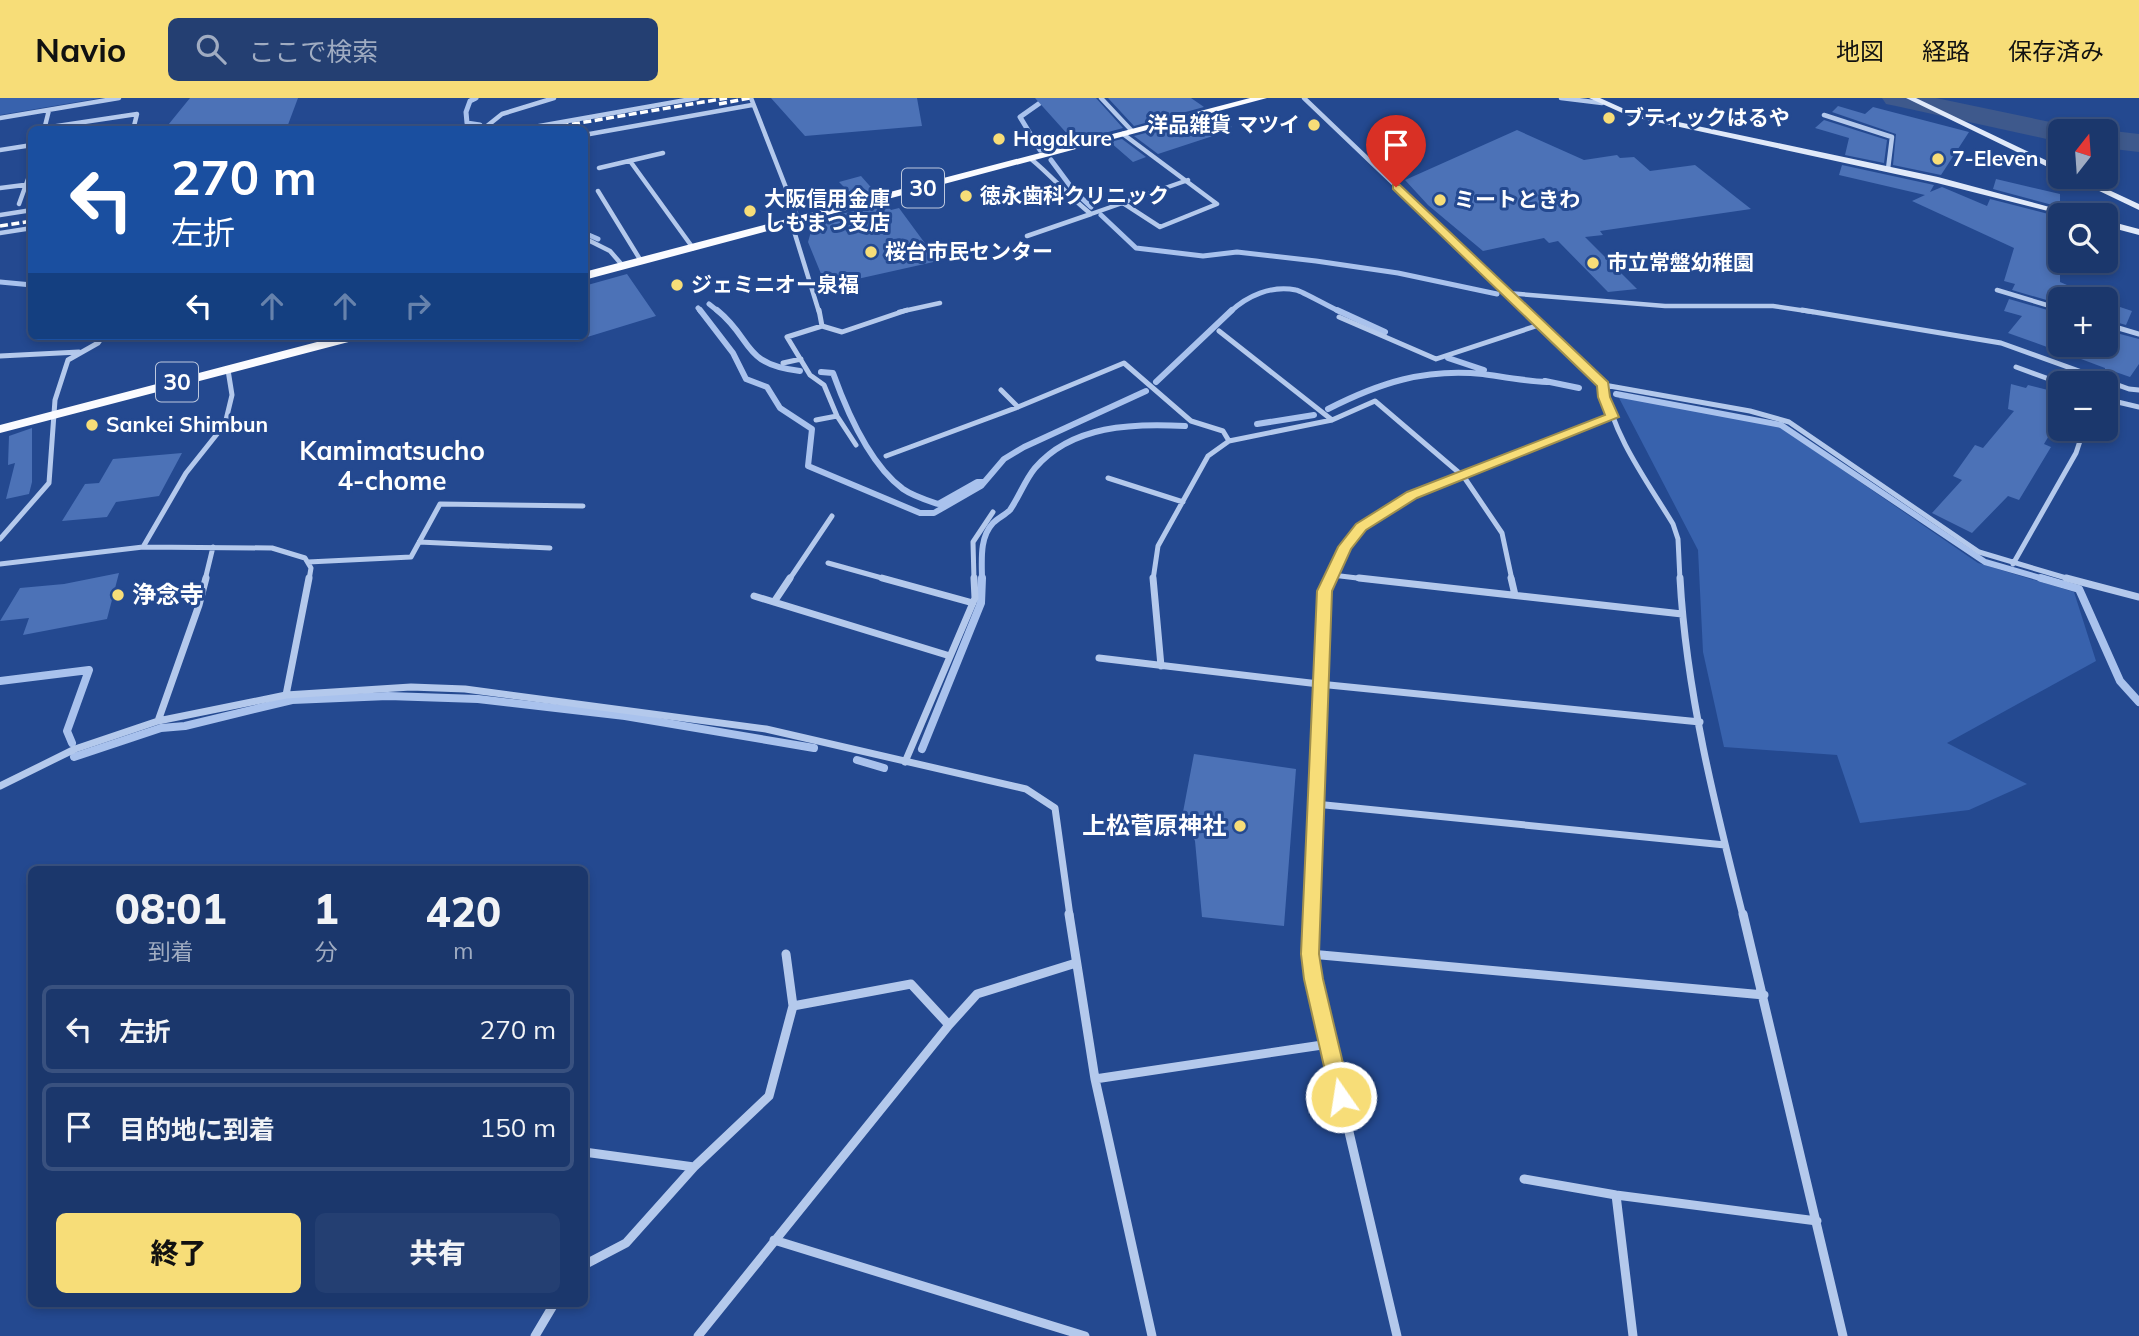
<!DOCTYPE html>
<html lang="ja">
<head>
<meta charset="utf-8">
<style>
	:root { --surface:#1b376c; --page:#243f72; --text:#f1f3f6; --muted:#a0acc2; --line:#39517f; --accent:#f7dd78 }
	body { margin:0; font-family:Mulish,"Noto Sans JP",sans-serif; background:var(--page); color:var(--text); height:100vh; display:flex; flex-direction:column; font-size:26px; white-space:nowrap }
	* { box-sizing:border-box; margin:0 }
	p { font-size:23px; color:var(--muted) }
	.icon { flex:none; width:38px; height:38px; fill:none; stroke:currentColor; stroke-width:2; stroke-linecap:round; stroke-linejoin:round }
	.map { position:relative; flex:1; overflow:hidden }
	.details { position:absolute; left:28px; top:768px; width:560px; height:441px; display:flex; flex-direction:column; background:var(--surface); border-radius:10px; box-shadow:0 4px 10px #0003,0 0 0 2px var(--line) }
	.details>* { flex:none }
	.guide { position:absolute; left:28px; top:28px; width:560px; height:214px; border-radius:10px; box-shadow:0 4px 10px #0003,0 0 0 2px var(--line); background:#1a4fa0; color:#fff; overflow:hidden }
	.needle { width:46px; rotate:17deg }
	.buttons { position:absolute; left:2048px; top:21px; display:grid; gap:14px }
	.buttons a { display:grid; place-items:center; width:70px; height:70px; border-radius:10px; background:var(--surface); box-shadow:0 4px 10px #0003,0 0 0 2px var(--line); font-size:35px }
	.pin { position:absolute; display:grid; place-items:center; width:60px; height:60px; color:#fff; margin:-72px -30px; border-radius:50% 50% 50% 0; rotate:-45deg; box-shadow:0 0 7px #0007 }
	.pin .icon { rotate:45deg }
	.me { position:absolute; width:77px; margin:-38px; rotate:347deg; stroke-linejoin:round; filter:drop-shadow(0 0 5px #0008) }
	.turn { display:flex; align-items:center; gap:24px; height:147px; padding:0 28px; font-size:32px }
	.turn .icon { width:91px; height:91px; stroke-width:2.5 }
	.turn b { display:block; font-size:49px; line-height:60px }
	.lanes { display:flex; align-items:center; height:66px; padding:0 28px; background:#0003; justify-content:center; gap:35px; direction:ltr }
	.lanes .off { opacity:.35 }
	.eta { display:flex; justify-content:space-evenly; align-items:center; height:119px; text-align:center }
	.eta b { font-size:42px; font-weight:800; line-height:49px }
	.action { display:flex; gap:14px; margin-top:auto; padding:14px 28px }
	.action a { flex:1; height:80px; border-radius:10px; background:var(--accent); color:#111; font-size:28px; font-weight:800; line-height:80px; text-align:center }
	.action a+a { background:var(--page); color:var(--text) }
	ul { padding:0; list-style:none }
	li { display:flex; align-items:center; gap:21px; height:88px; margin:0 14px 10px; padding:0 14px; border:4px solid var(--line); border-radius:10px }
	li div { flex:1 }
	li b { display:block; font-size:26px }
	li em { font-style:normal }
	header { display:flex; align-items:center; gap:42px; box-sizing:border-box; height:98px; padding:0 35px; background:var(--accent); color:#111 }
	header strong { font-size:33px }
	nav { display:flex; gap:38px; margin-inline-start:auto; font-size:24px }
	.search { width:490px; height:63px; background:var(--page); display:flex; align-items:center; gap:18px; box-sizing:border-box; padding:0 24px; border-radius:10px; color:var(--muted); font-size:26px }
	.map>svg:first-child { display:block }
</style>
</head>
<body>
<header>
<strong>Navio</strong>
<div class="search"><svg class="icon" aria-label="search" viewBox="0 0 24 24"><circle cx="10" cy="10" r="6"/><path d="M15 15l6 6"/></svg>ここで検索</div>
<nav><a>地図</a><a>経路</a><a>保存済み</a></nav>
</header>
<div class="map">
<svg width="2139" height="1238" viewBox="0 0 2139 1238">
	<rect width="100%" height="100%" fill="#244990"/>
	<path fill="#3862ad" d="M0,0H101L0,17Z
		M1618,298L1780,329L1978,465L2074,494L2096,563L1947,645L2027,686L1969,712L1860,725L1837,657L1724,649L1703,554L1698,452Z"/>
	<g fill="none" stroke-linecap="round" stroke-linejoin="round">
		<path stroke="#a9c2ed" stroke-width="5" d="M476,0L470,3L466,14L467,25L480,27
			M1040,52L1020,19L1047,0
			M1051,62L1074,93L1091,109
			M1101,117L1136,150L1203,158L1237,154L1316,163L1398,175L1497,196
			M584,135L598,141
			M0,184L32,187
			M709,206L719,214
			M698,210L701,214
			M1230,214C1247,198 1271,187 1296,192C1302,193 1331,210 1341,214"/>
		<path stroke="#a9c2ed" stroke-width="6" d="M700,212L733,255L746,281L767,289L780,310L812,331L808,368L920,415H934L981,388L1004,361L1024,349L1146,293
			M717,212C754,242 741,266 800,273
			M1337,212L1385,234
			M1448,260L1484,272
			M821,274L833,275C847,314 869,366 903,391C913,398 926,402 938,406L977,384H984
			M1545,283L1579,290
			M1156,284L1232,212
			M1616,296L1781,327L1985,464L2047,482
			M1328,311C1379,285 1425,270 1483,276C1504,279 1525,283 1547,284
			M1257,326L1314,317
			M982,482C982,463 979,440 993,425C998,420 1005,417 1010,412C1019,399 1025,382 1035,370C1072,327 1133,325 1185,328"/>
		<path stroke="#a9c2ed" stroke-width="8" d="M2041,480L2079,491L2120,583L2139,604
			M0,583L89,572L67,633L72,645
			M922,651L981,505L982,480
			M74,659L161,630L185,628L292,602L388,598L478,601L625,618L814,650
			M857,662L884,670"/>
		<path fill="#3e598c" fill-rule="evenodd" d="M1882,0H1936L2060,26L2070,29L2073,33H2060V44L1896,8L1886,6Z
			M2105,32L2139,36V54L2105,50V33H2101Z"/>
	</g>
	<path fill="#4c72b7" d="M190,0H298L286,32H164Z
		M771,0H917L922,28L805,38Z
		M1035,0H1096L1123,30L1101,36L1097,34L1070,39Z
		M1108,0H1191L1204,9L1134,28Z
		M1838,8L1865,16L1873,9L1969,34L1941,77L1893,67L1896,36L1832,14Z
		M1215,17L1232,29L1214,33L1219,36L1158,56L1134,38Z
		M1824,22L1887,42L1884,65L1845,57L1849,40L1815,30Z
		M1517,32L1584,62L1617,57L1620,60L1634,59L1650,73L1695,67L1751,111L1600,133L1603,137L1585,139L1637,191L1608,194L1558,143L1549,145L1544,140L1483,153L1428,107L1405,82Z
		M1122,41L1146,59L1133,64L1110,44Z
		M1842,67L1934,87L1930,94L1942,89L1987,108L1990,101L2060,119V184L2067,187L2060,206L2012,192L2015,186L2004,183L2014,150L1912,103L1925,97L1839,77Z
		M861,78L876,95L819,110L824,94L844,89L839,84Z
		M1996,81L2060,96V109L1993,91Z
		M885,105L891,112L899,110L938,163L826,188L808,144L814,123Z
		M627,176L656,218L584,240V188Z
		M2009,201L2058,215L2047,249L2008,235L2022,218L2004,213Z
		M2105,204L2132,213L2126,227L2105,221Z
		M2105,232L2139,241V266L2130,279L2107,271L2105,276V270L2049,249V247H2105Z
		M2011,286L2026,290L2028,287L2060,295V319L2044,346L2051,349L2019,402L2008,398L1972,435L1932,415L1962,382L1953,378L1975,347L1983,350L2014,313L2008,311Z
		M32,330V384L29,396L6,401L15,365L8,367L9,338Z
		M182,355L159,398L116,404L107,419L62,423L85,386L99,385L113,361Z
		M119,475L107,521L23,537L29,520L0,523L20,490L64,486Z
		M1194,656L1296,671L1284,828L1202,819L1195,743L1183,714Z"/>
	<g fill="none" stroke-linecap="round" stroke-linejoin="round">
		<path stroke="#b4c9ec" stroke-width="4.5" d="M751,0L799,123L794,133L819,214
			M1101,0L1132,33
			M1304,0L1528,214
			M1561,0L1602,5
			M1824,17L1892,39L1888,71
			M0,20L119,0
			M44,30L137,16L133,32
			M44,32L49,12
			M482,32L502,16L554,0
			M517,32L697,0
			M1123,36L1217,106L1160,129L1123,105
			M584,37L752,7
			M0,52L32,47
			M630,63L693,150
			M599,70L663,55
			M0,90L32,86
			M598,93L641,163
			M19,106L32,70
			M1091,116L1188,82
			M0,117L32,112
			M0,135L32,130
			M1027,138L1091,116C1069,99 1053,79 1031,61
			M584,140L610,153L623,168
			M1997,192L2060,211
			M1507,195L1665,208H1773L1813,214
			M899,214L940,205"/>
		<path stroke="#b4c9ec" stroke-width="5" d="M819,212L822,228
			M1526,212L1604,287L1750,313L1789,324L1979,454L2073,482
			M1802,212L2001,245L2129,291L2139,292
			M1339,219L1436,261L1539,227
			M2105,226L2139,236
			M1219,233L1332,322
			M0,258L79,254
			M783,265L801,261
			M2016,269L2060,285
			M1604,287C1613,338 1647,383 1673,426L1678,441L1680,482
			M1001,292L1018,309
			M2105,301L2139,309
			M816,322L837,318
			M856,347L837,318L824,287L810,277L787,239L822,228L842,234L907,212
			M886,358L1018,309L1124,265L1191,323L1223,333L1229,343
			M1108,380L1183,404
			M0,441L49,385L55,302L68,262L98,245L103,238
			M419,444L550,450
			M143,449L186,375L225,326L232,297L228,272
			M308,464L411,459L440,406L583,408
			M828,465L889,482
			M0,466L143,449L272,450L305,460L311,470L309,482
			M2013,466L2076,355L2084,331
			M1332,477L1374,482
			M205,482L213,449
			M789,482L832,418
			M974,482L973,444L993,414
			M1153,482L1158,448L1208,358L1229,343L1332,322L1375,303L1464,379L1502,435L1512,482
			M1330,482L1345,449L1361,429L1412,397L1612,319"/>
		<path stroke="#b4c9ec" stroke-width="7" d="M882,480L973,505
			M1153,480L1161,568
			M1359,480L1682,516
			M1511,480L1515,497
			M1680,480C1686,593 1715,708 1743,818
			M2066,480L2139,499
			M754,498L950,558
			M774,504L790,480
			M1099,560L1319,586L1700,624
			M286,597L309,480
			M158,623L199,507L206,480
			M905,664L975,500L974,480
			M0,688L75,651L158,623L286,597L411,589L465,591L766,631L1026,691L1055,710L1070,818
			M1315,706L1725,747
			M1312,818L1325,493L1331,480"/>
		<path stroke="#b4c9ec" stroke-width="9" d="M1069,816L1095,981L1152,1238
			M1312,816L1310,856L1313,881L1397,1238
			M1743,816L1843,1238
			M1310,856L1764,897
			M793,908L911,886L949,927
			M1095,981L1329,946
			M584,1054L694,1069
			M1524,1081L1616,1097L1817,1123
			M1616,1097L1633,1238
			M774,1142L1085,1238
			M584,1167L626,1145L694,1069L769,998L793,908L786,856
			M535,1238L554,1206
			M698,1238L949,927L977,896L1076,865"/>
		<path fill="#e0e9f9" fill-rule="evenodd" d="M1589,0H1600L1631,14L1938,79L2079,117H2064L1937,85L1629,18Z
			M1906,0H1916L2060,69V75Z
			M2070,79H2081L2139,106V112Z
			M2105,122L2139,131V137L2105,128Z"/>
		<path fill="#fafbff" fill-rule="evenodd" d="M1250,0H1267L584,182V174Z
			M340,238H361L360,241L0,335V327Z"/>
		<path stroke="#fff" stroke-width="3.5" stroke-dasharray="8 3.5" stroke-linecap="butt" d="M719,6L750,0
			M538,32L727,0
			M0,128L32,123"/>
	</g>
	<path fill="#f7dd78" stroke="#a1904e" stroke-width="2" d="M1393,87H1400L1608,284L1610,299L1619,319L1417,400L1366,432L1351,451L1332,493L1319,856L1323,881L1351,999L1348,1006L1341,1009L1334,1006L1331,999L1304,881L1301,856L1317,493L1338,449L1356,426L1407,394L1605,317L1598,299L1597,288L1393,91Z"/>
	<g fill="#f7dd78" stroke="#244990" stroke-width="2.5">
		<circle cx="1609" cy="20" r="7"/>
		<circle cx="1314" cy="27" r="7"/>
		<circle cx="999" cy="41" r="7"/>
		<circle cx="1938" cy="61" r="7"/>
		<circle cx="966" cy="98" r="7"/>
		<circle cx="1440" cy="102" r="7"/>
		<circle cx="750" cy="113" r="7"/>
		<circle cx="871" cy="154" r="7"/>
		<circle cx="1593" cy="165" r="7"/>
		<circle cx="677" cy="187" r="7"/>
		<circle cx="92" cy="327" r="7"/>
		<circle cx="118" cy="497" r="7"/>
		<circle cx="1240" cy="728" r="7"/>
	</g>
	<g text-anchor="middle" stroke-width="6" stroke-linejoin="round" paint-order="stroke">
		<g font-size="21" font-weight="bold" fill="#fff" stroke="#244990" text-anchor="start">
			<text x="1623" y="27">ブティックはるや</text>
			<text x="1300" y="34" text-anchor="end">洋品雑貨 マツイ</text>
			<text x="1013" y="48">Hagakure</text>
			<text x="1952" y="68">7-Eleven</text>
			<text x="980" y="105">徳永歯科クリニック</text>
			<text x="764" y="108">大阪信用金庫<tspan x="764" dy="24">しもまつ支店</tspan></text>
			<text x="1454" y="109">ミートときわ</text>
			<text x="885" y="161">桜台市民センター</text>
			<text x="1607" y="172">市立常盤幼稚園</text>
			<text x="691" y="194">ジェミニオー泉福</text>
			<text x="106" y="334">Sankei Shimbun</text>
		</g>
		<g fill="#244990" stroke="#bdc8de" stroke-width="2">
			<rect x="902" y="70.5" width="42" height="39" rx="5"/>
			<rect x="156" y="264.5" width="42" height="39" rx="5"/>
		</g>
		<g font-size="23" font-weight="bold" fill="#fff">
			<text x="923" y="98">30</text>
			<text x="177" y="292">30</text>
		</g>
		<g font-size="24" font-weight="bold" fill="#fff" stroke="#244990" text-anchor="start">
			<text x="132" y="505">浄念寺</text>
			<text x="1226" y="736" text-anchor="end">上松菅原神社</text>
		</g>
		<g font-size="26" font-weight="bold" fill="#fff" stroke="#244990">
			<text x="392" y="362">Kamimatsucho<tspan x="392" dy="30">4-chome</tspan></text>
		</g>
	</g>
</svg>
<div class="buttons">
<a><svg class="needle" viewBox="-14 -14 28 28"><path d="M0-13l5 13h-10z" fill="#e53935"/><path d="M0 13l5-13h-10z" fill="#a0acc2"/></svg></a>
<a><svg class="icon" aria-label="search" viewBox="0 0 24 24"><circle cx="10" cy="10" r="6"/><path d="M15 15l6 6"/></svg></a>
<a>+</a>
<a>−</a>
</div>
<div class="pin" style="left:1396px;top:89px;background:#d93025"><svg class="icon" aria-label="arrive" viewBox="0 0 24 24"><path d="M6 21V4h12l-3 4 3 4H6"/></svg></div>
<svg class="me" style="left:1341px;top:999px" viewBox="-20 -20 40 40"><circle r="17" fill="#f7dd78" stroke="#fff" stroke-width="3"/><path d="M0-11L8 9 0 5-8 9z" fill="#fff"/></svg>
<div class="guide">
<div class="turn"><svg class="icon" aria-label="left" viewBox="0 0 24 24"><path d="M17 20v-9H6M10 6l-5 5 5 5"/></svg><div><b>270 m</b>左折</div></div>
<div class="lanes"><svg class="icon" aria-label="left" viewBox="0 0 24 24"><path d="M17 20v-9H6M10 6l-5 5 5 5"/></svg><svg class="icon off" aria-label="ahead" viewBox="0 0 24 24"><path d="M12 20V5M6 11l6-6 6 6"/></svg><svg class="icon off" aria-label="ahead" viewBox="0 0 24 24"><path d="M12 20V5M6 11l6-6 6 6"/></svg><svg class="icon off" aria-label="right" viewBox="0 0 24 24"><path d="M7 20v-9h11M14 6l5 5-5 5"/></svg></div>
</div>
<section class="details">
<div class="eta">
<div><b>08:01</b><p>到着</p></div>
<div><b>1</b><p>分</p></div>
<div><b>420</b><p>m</p></div>
</div>
<ul>
<li><svg class="icon" aria-label="left" viewBox="0 0 24 24"><path d="M17 20v-9H6M10 6l-5 5 5 5"/></svg><div><b>左折</b></div><em>270 m</em></li>
<li><svg class="icon" aria-label="arrive" viewBox="0 0 24 24"><path d="M6 21V4h12l-3 4 3 4H6"/></svg><div><b>目的地に到着</b></div><em>150 m</em></li>
</ul>
<div class="action"><a>終了</a><a>共有</a></div>
</section>
</div>
</body>
</html>
